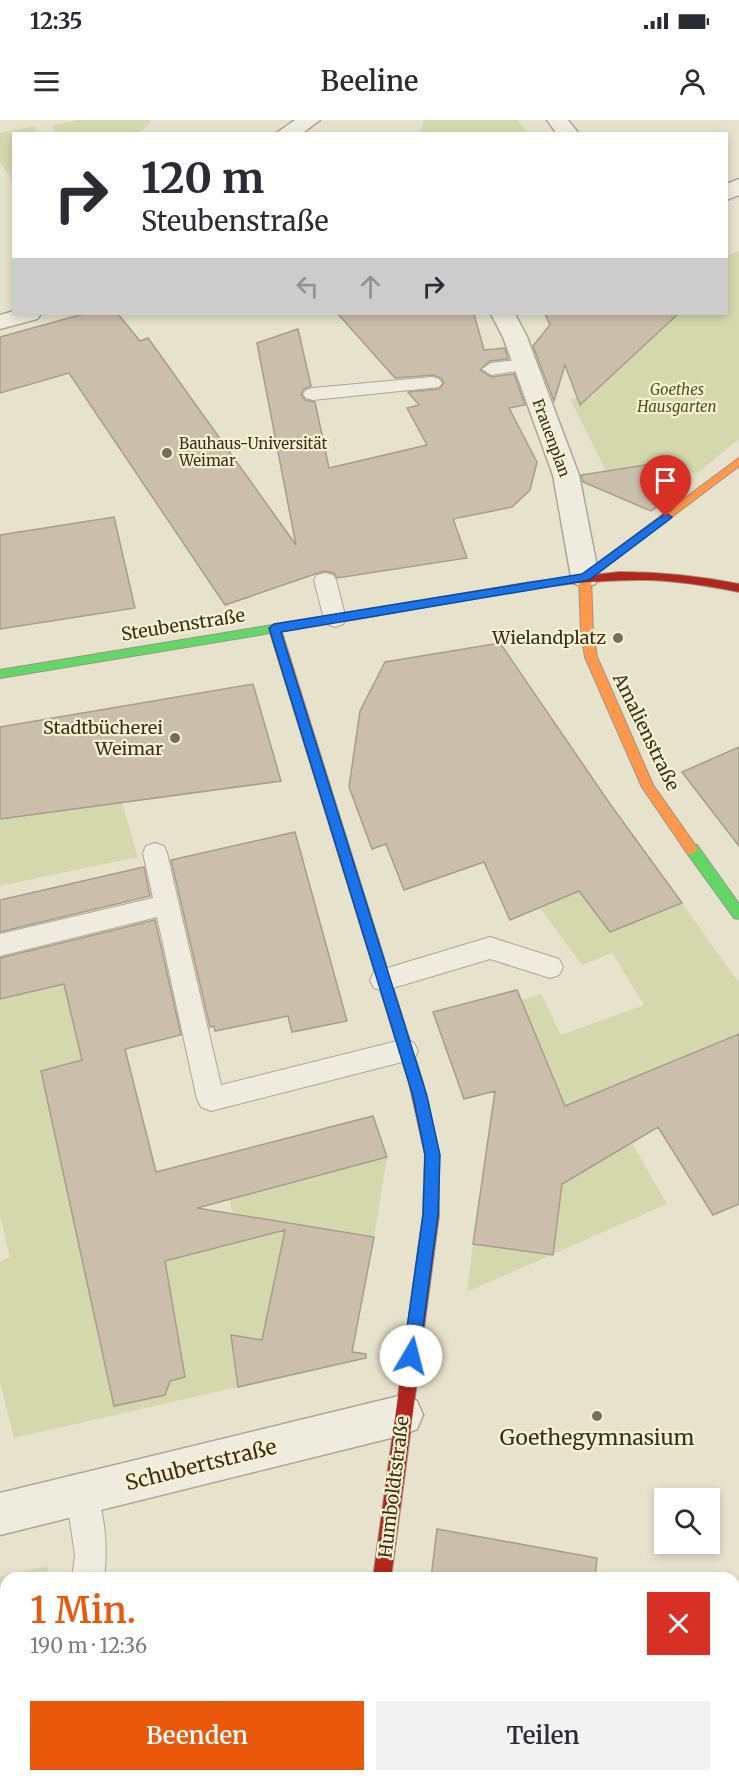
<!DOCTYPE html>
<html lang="de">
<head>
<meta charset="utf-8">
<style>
	:root { --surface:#fff; --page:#f2f2f3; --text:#2b2b33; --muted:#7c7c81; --accent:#ea580c }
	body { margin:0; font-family:Merriweather,serif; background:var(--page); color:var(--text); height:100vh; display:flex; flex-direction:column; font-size:22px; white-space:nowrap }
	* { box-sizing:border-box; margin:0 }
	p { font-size:20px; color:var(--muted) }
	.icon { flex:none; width:33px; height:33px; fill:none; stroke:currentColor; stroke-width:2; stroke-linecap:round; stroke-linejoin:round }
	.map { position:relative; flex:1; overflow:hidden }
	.details { position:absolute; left:0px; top:1452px; width:740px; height:210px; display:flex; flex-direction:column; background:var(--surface); border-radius:18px 18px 0 0; box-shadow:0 3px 9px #0003 }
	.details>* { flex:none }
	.banner { position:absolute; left:12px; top:12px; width:716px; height:183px; border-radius:0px; box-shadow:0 3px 9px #0003; background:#fff; color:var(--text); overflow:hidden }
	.fabs { position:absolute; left:654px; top:1368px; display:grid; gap:12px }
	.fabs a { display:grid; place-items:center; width:66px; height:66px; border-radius:0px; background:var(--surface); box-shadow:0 3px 9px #0003; font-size:30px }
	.pin { position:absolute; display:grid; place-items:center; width:51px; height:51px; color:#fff; margin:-62px -26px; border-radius:50% 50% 50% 0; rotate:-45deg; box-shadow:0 0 6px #0007 }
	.pin .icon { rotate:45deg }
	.me { position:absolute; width:66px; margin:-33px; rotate:8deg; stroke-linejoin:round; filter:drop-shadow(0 0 4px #0008) }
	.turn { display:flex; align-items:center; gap:21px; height:126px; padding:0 30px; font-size:27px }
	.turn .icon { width:78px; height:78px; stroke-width:2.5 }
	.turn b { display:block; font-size:42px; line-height:51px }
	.lanes { display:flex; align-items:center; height:57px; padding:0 30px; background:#0003; justify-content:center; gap:30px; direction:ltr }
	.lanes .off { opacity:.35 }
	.round { display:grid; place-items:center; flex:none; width:63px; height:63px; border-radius:0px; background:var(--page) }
	.summary { display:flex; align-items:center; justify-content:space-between; height:102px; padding:0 30px }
	h1 { font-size:36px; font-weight:600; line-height:45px; color:var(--accent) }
	.button { display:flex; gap:12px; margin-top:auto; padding:12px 30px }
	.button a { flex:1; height:69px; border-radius:0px; background:var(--accent); color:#fff; font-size:24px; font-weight:600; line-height:69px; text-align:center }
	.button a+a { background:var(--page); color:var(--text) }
	.status { display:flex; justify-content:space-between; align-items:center; height:42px; padding:0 30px; background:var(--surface); direction:ltr }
	.status svg { height:16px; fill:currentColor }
	header { display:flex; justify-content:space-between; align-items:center; height:78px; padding:0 30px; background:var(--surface); font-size:27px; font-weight:600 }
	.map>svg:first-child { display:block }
</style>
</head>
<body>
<div class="status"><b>12:35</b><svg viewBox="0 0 49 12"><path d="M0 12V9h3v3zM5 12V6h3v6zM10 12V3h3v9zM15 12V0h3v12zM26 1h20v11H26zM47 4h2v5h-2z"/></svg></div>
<header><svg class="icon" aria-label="menu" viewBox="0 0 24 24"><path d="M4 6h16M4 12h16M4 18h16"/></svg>Beeline<svg class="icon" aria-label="person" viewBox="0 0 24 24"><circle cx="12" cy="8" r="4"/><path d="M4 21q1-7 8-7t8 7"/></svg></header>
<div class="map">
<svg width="739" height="1662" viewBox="0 0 739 1662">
	<rect width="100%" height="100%" fill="#e7e2cc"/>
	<path fill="#d4d9ad" d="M79,0H151L150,4L138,13H56L52,5Z
		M424,0H517L528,13H420Z
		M34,6L37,13L14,14L13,60L0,43V13Z
		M739,131V319L696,354L674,341L606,351L570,279L595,276L585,253L625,243L678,194H726V136Z
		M121,679L138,737L0,766V699Z
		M579,771L610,812L682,783L739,863V914L554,1013L552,955L521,880L541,874L561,915L644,885L612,833L582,845L540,788Z
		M66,863L82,941L41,952L70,1086L183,1092L193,1134L240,1122L229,1079L387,1037L386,1044L374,1117L287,1103L262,1220L239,1216L233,1233L238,1267L14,1318L0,1262V1141L10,1137L0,1096V879Z
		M632,1023L667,1084L467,1172L473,1124L553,1135L562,1064Z
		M47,1446L48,1458H6V1625L0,1563V1457Z
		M406,1656H615L617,1662H405Z"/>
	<path fill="#cbbfac" stroke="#a79d8b" stroke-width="1.5" d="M83,194H118L140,221L148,218L296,425L257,223L298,209L311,266L304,269L301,274L305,280L315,282L329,348L427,325L407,288L419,285L408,272L439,269L444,263L441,258L433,255L395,258L338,194H474L484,230L505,228L508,239L490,241L480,250L491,257L514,254L525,285L509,288L537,342L530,370L512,387L453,399L467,438L337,458L334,453L324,451L225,485L69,253L0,273V217Z
		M545,194H678L580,285L565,245L554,281L533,226L550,205Z
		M651,344L667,379L651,391L583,362L581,355Z
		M114,397L135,488L0,509V415Z
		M500,523L610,684L682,783L610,812L579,771L510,800L484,742L404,770L386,724L372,729L349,667L360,591L385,542Z
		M253,564L281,661L0,699V607Z
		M739,627V726L682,652Z
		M295,712L347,901L292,912L288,896L215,911L214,906L210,907L171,740Z
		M144,747L150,776L0,812V780Z
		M155,800L181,915L125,929L156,1052L373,996L387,1037L197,1088L374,1117L352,1232L366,1234V1238L238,1267L231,1215L262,1220L285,1110L165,1141L185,1257L170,1261L165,1275L114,1286L41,951L82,940L64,864L0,879V838Z
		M517,870L565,986L739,914V1084L713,1095L658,1007L562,1064L553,1135L473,1124L495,971L464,979L433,892Z
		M437,1409L597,1438L595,1458H431Z"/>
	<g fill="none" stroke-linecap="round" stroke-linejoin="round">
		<defs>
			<path id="lane" d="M524,239L533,245L531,249L491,255L482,249L491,243Z
				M432,257L439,259L442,263L439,267L313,280L306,278L303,274L306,270L313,268Z
				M325,453L333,455L336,460L346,499L343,504L335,507L327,504L324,499L314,460L317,455Z
				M155,723L164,726L167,733L221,965L405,919L414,923L418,931L414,939L211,991L201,987L197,979L157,797L0,836V814L153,778L143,733L146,726Z
				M490,817L559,839L563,847L559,855L550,858L490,839L383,871L374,868L370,860L374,852Z
				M82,1358L93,1363C105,1391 108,1428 104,1458H72L75,1435L66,1374L71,1363Z"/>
			<path id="street" d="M295,0H320L301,14H275Z
				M547,0H568L579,14H557Z
				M739,59V75L726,80V64Z
				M14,191V194H41L37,199L0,209V195Z
				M491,194H515L527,217L579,355L599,457L595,464L585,467L575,464L571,457L553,355L503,217Z
				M403,1275L417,1281L423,1295L417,1309L403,1315L0,1415V1373Z
				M335,1656H379V1662H333Z"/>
			<path id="fast" d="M351,492L355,493V499L0,558V550Z
				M692,724L697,725L739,784V799L734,798L687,733L686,729L687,725Z"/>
			<path id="slow" d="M739,338V346L591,458L593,512L597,537L653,665L698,729L692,734L687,733L642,667L585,537L581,512L579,457Z
				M275,505L281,509L423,963L421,967L416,969L411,967L409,963L269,509Z"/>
			<path id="jam" d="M619,452C660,452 699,456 739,464V472C709,466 679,461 649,460C553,458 446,485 351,500L345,496L351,492L531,462Z
				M416,957L421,959L423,963L439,1034V1095L391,1458H373L423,1095L425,1034L409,963L411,959Z"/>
		</defs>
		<use href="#lane" stroke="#aca695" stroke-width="2"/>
		<use href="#street" stroke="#aca695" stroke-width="3"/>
		<use href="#fast" stroke="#9b9585" stroke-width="2"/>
		<use href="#slow" stroke="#9b9585" stroke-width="2"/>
		<use href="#jam" stroke="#9b9585" stroke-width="2"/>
		<use href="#lane" fill="#eeebdf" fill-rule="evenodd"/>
		<use href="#street" fill="#eeebdf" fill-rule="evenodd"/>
		<use href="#fast" fill="#63d668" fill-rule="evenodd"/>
		<use href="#slow" fill="#ff974d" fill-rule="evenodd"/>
		<use href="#jam" fill="#b3261e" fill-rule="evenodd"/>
	</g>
	<path fill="#1a73e8" stroke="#114b97" stroke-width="1.5" d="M666,393L672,397L670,399L589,460L281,512L427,976L440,1035L438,1095L419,1236L417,1242L411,1244L405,1242L403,1236L423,1095L425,1035L413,976L269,508L274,504L582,454Z"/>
	<g fill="#776d5a" stroke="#f8f1d1" stroke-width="2">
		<circle cx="167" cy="333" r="6"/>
		<circle cx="618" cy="518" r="6"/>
		<circle cx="175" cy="618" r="6"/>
		<circle cx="597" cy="1296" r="6"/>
	</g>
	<g text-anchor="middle" stroke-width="4.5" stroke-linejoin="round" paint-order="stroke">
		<g font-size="15" font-style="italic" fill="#465921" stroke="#f8f1d1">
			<text x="677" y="275">Goethes<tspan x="677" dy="17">Hausgarten</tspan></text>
		</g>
		<g font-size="15" fill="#3b2e1c" stroke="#f8f1d1">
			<text transform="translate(551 318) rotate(70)" y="5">Frauenplan</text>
		</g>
		<g font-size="15" fill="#3b2e1c" stroke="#f8f1d1" text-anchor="start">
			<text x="179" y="329">Bauhaus-Universität<tspan x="179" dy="17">Weimar</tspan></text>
		</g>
		<g font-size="18" fill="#3b2e1c" stroke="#f8f1d1">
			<text transform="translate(183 505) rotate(-9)" y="6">Steubenstraße</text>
			<text transform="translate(646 612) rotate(64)" y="6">Amalienstraße</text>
			<text transform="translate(394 1367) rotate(-83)" y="6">Humboldtstraße</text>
		</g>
		<g font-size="18" fill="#3b2e1c" stroke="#f8f1d1" text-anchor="end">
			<text x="606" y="524">Wielandplatz</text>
			<text x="163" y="614">Stadtbücherei<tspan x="163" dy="21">Weimar</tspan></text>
		</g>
		<g font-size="21" fill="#3b2e1c" stroke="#f8f1d1">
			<text x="597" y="1325">Goethegymnasium</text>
		</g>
		<g font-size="21" fill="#3b2e1c" stroke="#f8f1d1">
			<text transform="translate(201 1345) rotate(-14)" y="7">Schubertstraße</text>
		</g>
	</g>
</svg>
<div class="fabs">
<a><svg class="icon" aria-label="search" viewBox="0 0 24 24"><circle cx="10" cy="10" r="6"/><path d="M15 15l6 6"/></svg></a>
</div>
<div class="pin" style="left:666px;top:397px;background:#d93025"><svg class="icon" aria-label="arrive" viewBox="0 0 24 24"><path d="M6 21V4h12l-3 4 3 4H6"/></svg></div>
<svg class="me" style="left:411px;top:1236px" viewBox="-20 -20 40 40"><circle r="19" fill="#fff"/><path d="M0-13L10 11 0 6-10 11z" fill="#1a73e8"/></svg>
<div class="banner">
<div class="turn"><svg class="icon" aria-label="right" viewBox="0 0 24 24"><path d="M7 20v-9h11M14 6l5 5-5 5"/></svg><div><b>120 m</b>Steubenstraße</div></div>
<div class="lanes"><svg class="icon off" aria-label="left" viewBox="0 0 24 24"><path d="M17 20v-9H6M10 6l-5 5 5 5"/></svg><svg class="icon off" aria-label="ahead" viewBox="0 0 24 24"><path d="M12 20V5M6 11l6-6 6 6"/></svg><svg class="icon" aria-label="right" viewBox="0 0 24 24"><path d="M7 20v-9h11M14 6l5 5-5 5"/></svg></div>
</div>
<section class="details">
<div class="summary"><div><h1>1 Min.</h1><p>190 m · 12:36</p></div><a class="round" style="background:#d93025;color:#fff"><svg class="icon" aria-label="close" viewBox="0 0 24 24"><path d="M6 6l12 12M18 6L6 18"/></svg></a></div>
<div class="button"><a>Beenden</a><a>Teilen</a></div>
</section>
</div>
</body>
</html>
